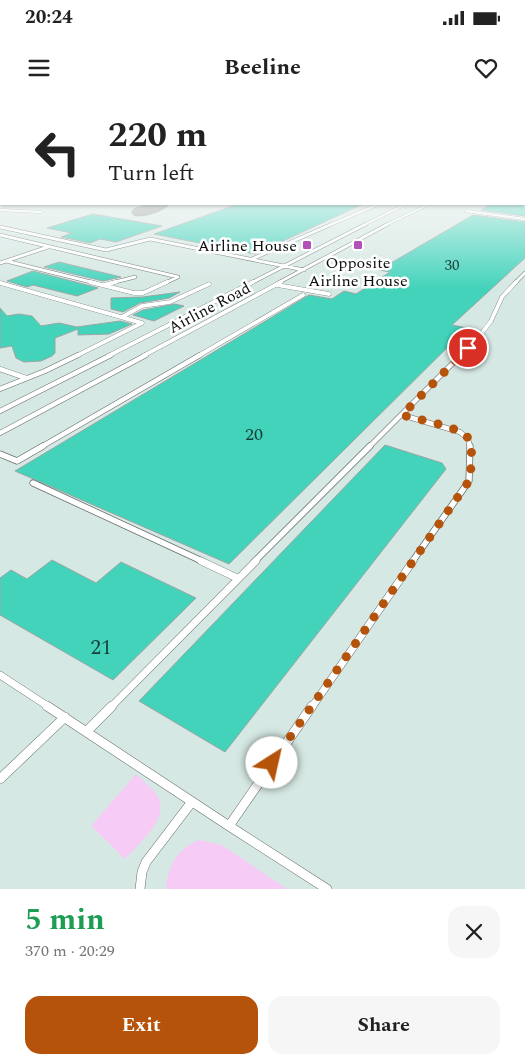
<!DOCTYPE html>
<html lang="en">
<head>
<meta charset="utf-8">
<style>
	:root { --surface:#fff; --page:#f6f6f6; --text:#222; --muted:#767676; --accent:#b45309 }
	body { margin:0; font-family:Spectral,serif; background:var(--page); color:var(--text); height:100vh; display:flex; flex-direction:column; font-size:19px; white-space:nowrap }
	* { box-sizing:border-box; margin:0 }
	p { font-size:16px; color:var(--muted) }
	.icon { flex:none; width:28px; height:28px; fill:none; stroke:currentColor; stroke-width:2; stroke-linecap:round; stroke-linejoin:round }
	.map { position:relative; height:789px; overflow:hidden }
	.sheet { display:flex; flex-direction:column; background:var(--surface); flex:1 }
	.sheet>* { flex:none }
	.guide { position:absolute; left:0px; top:0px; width:525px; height:105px; box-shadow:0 1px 4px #0004; background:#fff; color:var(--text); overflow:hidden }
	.pin { position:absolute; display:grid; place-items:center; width:42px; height:42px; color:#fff; margin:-21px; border:2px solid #fff; border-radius:50%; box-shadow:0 1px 5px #0007 }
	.me { position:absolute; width:55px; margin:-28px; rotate:35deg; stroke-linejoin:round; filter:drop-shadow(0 0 4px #0008) }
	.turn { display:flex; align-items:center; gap:18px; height:105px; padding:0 25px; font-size:22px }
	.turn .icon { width:65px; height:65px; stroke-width:2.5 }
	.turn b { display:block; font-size:35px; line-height:42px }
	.round { display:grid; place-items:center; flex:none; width:52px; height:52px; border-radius:15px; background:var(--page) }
	.overview { display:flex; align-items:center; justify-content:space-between; height:85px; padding:0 25px }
	h1 { font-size:30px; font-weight:700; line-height:38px; color:#1e9e55 }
	.button { display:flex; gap:10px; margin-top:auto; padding:10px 25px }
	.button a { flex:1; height:58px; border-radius:15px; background:var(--accent); color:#fff; font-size:20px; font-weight:700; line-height:58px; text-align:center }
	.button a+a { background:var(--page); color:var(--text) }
	.status { display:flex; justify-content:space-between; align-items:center; height:35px; padding:0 25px; background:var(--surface); direction:ltr }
	.status svg { height:14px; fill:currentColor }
	header { display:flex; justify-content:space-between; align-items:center; height:65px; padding:0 25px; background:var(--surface); font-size:22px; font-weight:700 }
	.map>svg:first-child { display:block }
</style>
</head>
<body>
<div class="status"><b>20:24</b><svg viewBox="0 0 49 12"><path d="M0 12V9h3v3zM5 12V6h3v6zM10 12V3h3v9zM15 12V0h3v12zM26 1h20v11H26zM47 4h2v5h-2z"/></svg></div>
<header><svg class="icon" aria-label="menu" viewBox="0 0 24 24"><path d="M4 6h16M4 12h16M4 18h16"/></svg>Beeline<svg class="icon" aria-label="heart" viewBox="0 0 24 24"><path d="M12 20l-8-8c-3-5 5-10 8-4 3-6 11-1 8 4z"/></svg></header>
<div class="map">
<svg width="525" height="789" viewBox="0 0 525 789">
	<rect width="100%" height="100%" fill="#e9f2f0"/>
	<path fill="#d6e8e3" d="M0,79L1,104H524L525,79V789H0Z"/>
	<path fill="#f6ccf7" d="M136,674C143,681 153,688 158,697C170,719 138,744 125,759L91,726Z
		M199,740L222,745L287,789H166C167,767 178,748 199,740Z"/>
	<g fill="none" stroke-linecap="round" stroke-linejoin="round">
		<path fill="#8c9392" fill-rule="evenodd" d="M147,104H170C164,112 144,118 134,116L131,112L134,108Z"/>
	</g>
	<path fill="#43d3bb" stroke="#9ca5a3" d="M238,104H363L255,154L154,134Z
		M490,104H525V116L481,110Z
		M93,114L162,126L116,142L100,139L90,143L61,137L72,133L47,128Z
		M473,115L525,122V158L452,225L467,228L229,464L15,371L309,195L332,199L344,191L356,194L390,172L379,170Z
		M59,162L121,177L103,181L44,167Z
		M33,171L87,185L98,188L77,196L33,185L27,187L7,181Z
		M180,192L169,198L140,203L123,212L111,209V198L143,197Z
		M175,204L184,206L154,221L133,215L143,210Z
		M0,208L7,216L19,214L32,216L41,226L59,223L77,227L120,221L132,224L109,234L78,235V229L55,238V253L52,256L41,261L24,262L16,258L12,246L0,248Z
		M385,345L442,363L446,369L225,652L139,601Z
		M52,460L96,483L121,462L196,498L113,580L0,515V478L11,470L27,479Z"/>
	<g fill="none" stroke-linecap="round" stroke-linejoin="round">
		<defs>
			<path id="service-far6" d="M0,110L41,112
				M466,111L525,119
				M330,125L379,104
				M364,125L406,104
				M386,125L429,104"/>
			<path id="service-far5" d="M0,127L106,150L150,139L304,170
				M0,135L178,177
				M252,159L332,124
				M6,161L95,183
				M0,163L48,147
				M111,183L135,177
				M165,183L178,177
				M251,183L366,124
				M278,183L388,124
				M515,183L525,173"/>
			<path id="service-far4" d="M90,182L134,193H143L167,182
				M0,183L142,223L76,256
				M104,185L116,182
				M277,185L329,194
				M122,217L142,206L170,202L209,184
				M108,256L253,182
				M143,256L281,182
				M198,256L303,195
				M459,256L481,234L491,221L502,197L516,182"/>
			<path id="service-far3" d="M0,269L26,278
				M0,289L45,271L78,255
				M0,311L111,255
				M402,315L460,332L468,339L470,347
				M0,333L146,255
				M41,347L200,255
				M369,347L461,255"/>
			<path id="service-far2" d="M0,354L17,361L43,346
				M33,383L204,462
				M254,462L370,346
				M412,462L469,381L470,346"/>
			<path id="service-far1" d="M201,461L237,478
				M0,575L49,607
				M111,607L256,461
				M312,607L413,461"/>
			<path id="service" d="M47,606L229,726L312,606
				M87,631L112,606
				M0,679L65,617
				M229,726L327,789
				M140,789L142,772L146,762L191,703"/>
		</defs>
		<use href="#service-far6" stroke="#646c6a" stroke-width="3"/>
		<use href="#service-far5" stroke="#646c6a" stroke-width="4"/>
		<use href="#service-far4" stroke="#646c6a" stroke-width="4.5"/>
		<use href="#service-far3" stroke="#646c6a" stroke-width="5.5"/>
		<use href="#service-far2" stroke="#646c6a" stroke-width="7"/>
		<use href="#service-far1" stroke="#646c6a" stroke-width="8"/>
		<use href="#service" stroke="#646c6a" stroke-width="10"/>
		<use href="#service-far6" stroke="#fff" stroke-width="2.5"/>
		<use href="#service-far5" stroke="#fff" stroke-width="3"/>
		<use href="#service-far4" stroke="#fff" stroke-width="4"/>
		<use href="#service-far3" stroke="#fff" stroke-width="4.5"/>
		<use href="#service-far2" stroke="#fff" stroke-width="5.5"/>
		<use href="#service-far1" stroke="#fff" stroke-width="7"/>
		<use href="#service" stroke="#fff" stroke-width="9"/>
	</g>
	<linearGradient id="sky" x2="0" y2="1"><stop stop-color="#74cce2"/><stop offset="0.42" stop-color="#f5f9f8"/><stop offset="1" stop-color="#f5f9f8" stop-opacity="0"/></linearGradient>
	<rect width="525" height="189" fill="url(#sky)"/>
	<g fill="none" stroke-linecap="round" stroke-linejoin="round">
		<path stroke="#b45309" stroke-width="9" stroke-dasharray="0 16.2" d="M272,663L469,381C471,370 474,348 468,338C461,327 416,319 402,315L468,248"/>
	</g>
	<g fill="#b351b9" stroke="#fff" stroke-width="2">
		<rect x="302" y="140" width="10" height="10" rx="2.5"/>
		<rect x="353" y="140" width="10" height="10" rx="2.5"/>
	</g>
	<g text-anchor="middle" stroke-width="5" stroke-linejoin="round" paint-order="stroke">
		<g font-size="15" fill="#183e38">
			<text x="452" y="170">30</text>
		</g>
		<g font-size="16" fill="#0a0d0c" stroke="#fff" text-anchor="end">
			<text x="297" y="151">Airline House</text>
			<text x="358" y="168" text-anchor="middle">Opposite<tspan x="358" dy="18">Airline House</tspan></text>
		</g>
		<g font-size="16" fill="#0a0d0c" stroke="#fff">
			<text transform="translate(209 207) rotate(-28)" y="6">Airline Road</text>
		</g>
		<g font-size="18" fill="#183e38">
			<text x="254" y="340">20</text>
		</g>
		<g font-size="21" fill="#183e38">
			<text x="101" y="554">21</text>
		</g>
	</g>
</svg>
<div class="pin" style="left:468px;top:248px;background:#d93025"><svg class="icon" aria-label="arrive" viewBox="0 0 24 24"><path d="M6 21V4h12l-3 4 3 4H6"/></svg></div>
<svg class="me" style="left:272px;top:663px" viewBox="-20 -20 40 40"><circle r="19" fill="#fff"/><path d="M0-13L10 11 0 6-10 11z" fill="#b45309"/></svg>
<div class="guide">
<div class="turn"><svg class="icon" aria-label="left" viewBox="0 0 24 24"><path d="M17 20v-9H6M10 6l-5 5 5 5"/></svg><div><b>220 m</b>Turn left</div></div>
</div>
</div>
<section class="sheet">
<div class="overview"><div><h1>5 min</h1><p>370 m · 20:29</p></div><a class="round"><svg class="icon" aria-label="close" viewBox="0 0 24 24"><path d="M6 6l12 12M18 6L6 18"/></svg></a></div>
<div class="button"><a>Exit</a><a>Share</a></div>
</section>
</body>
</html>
